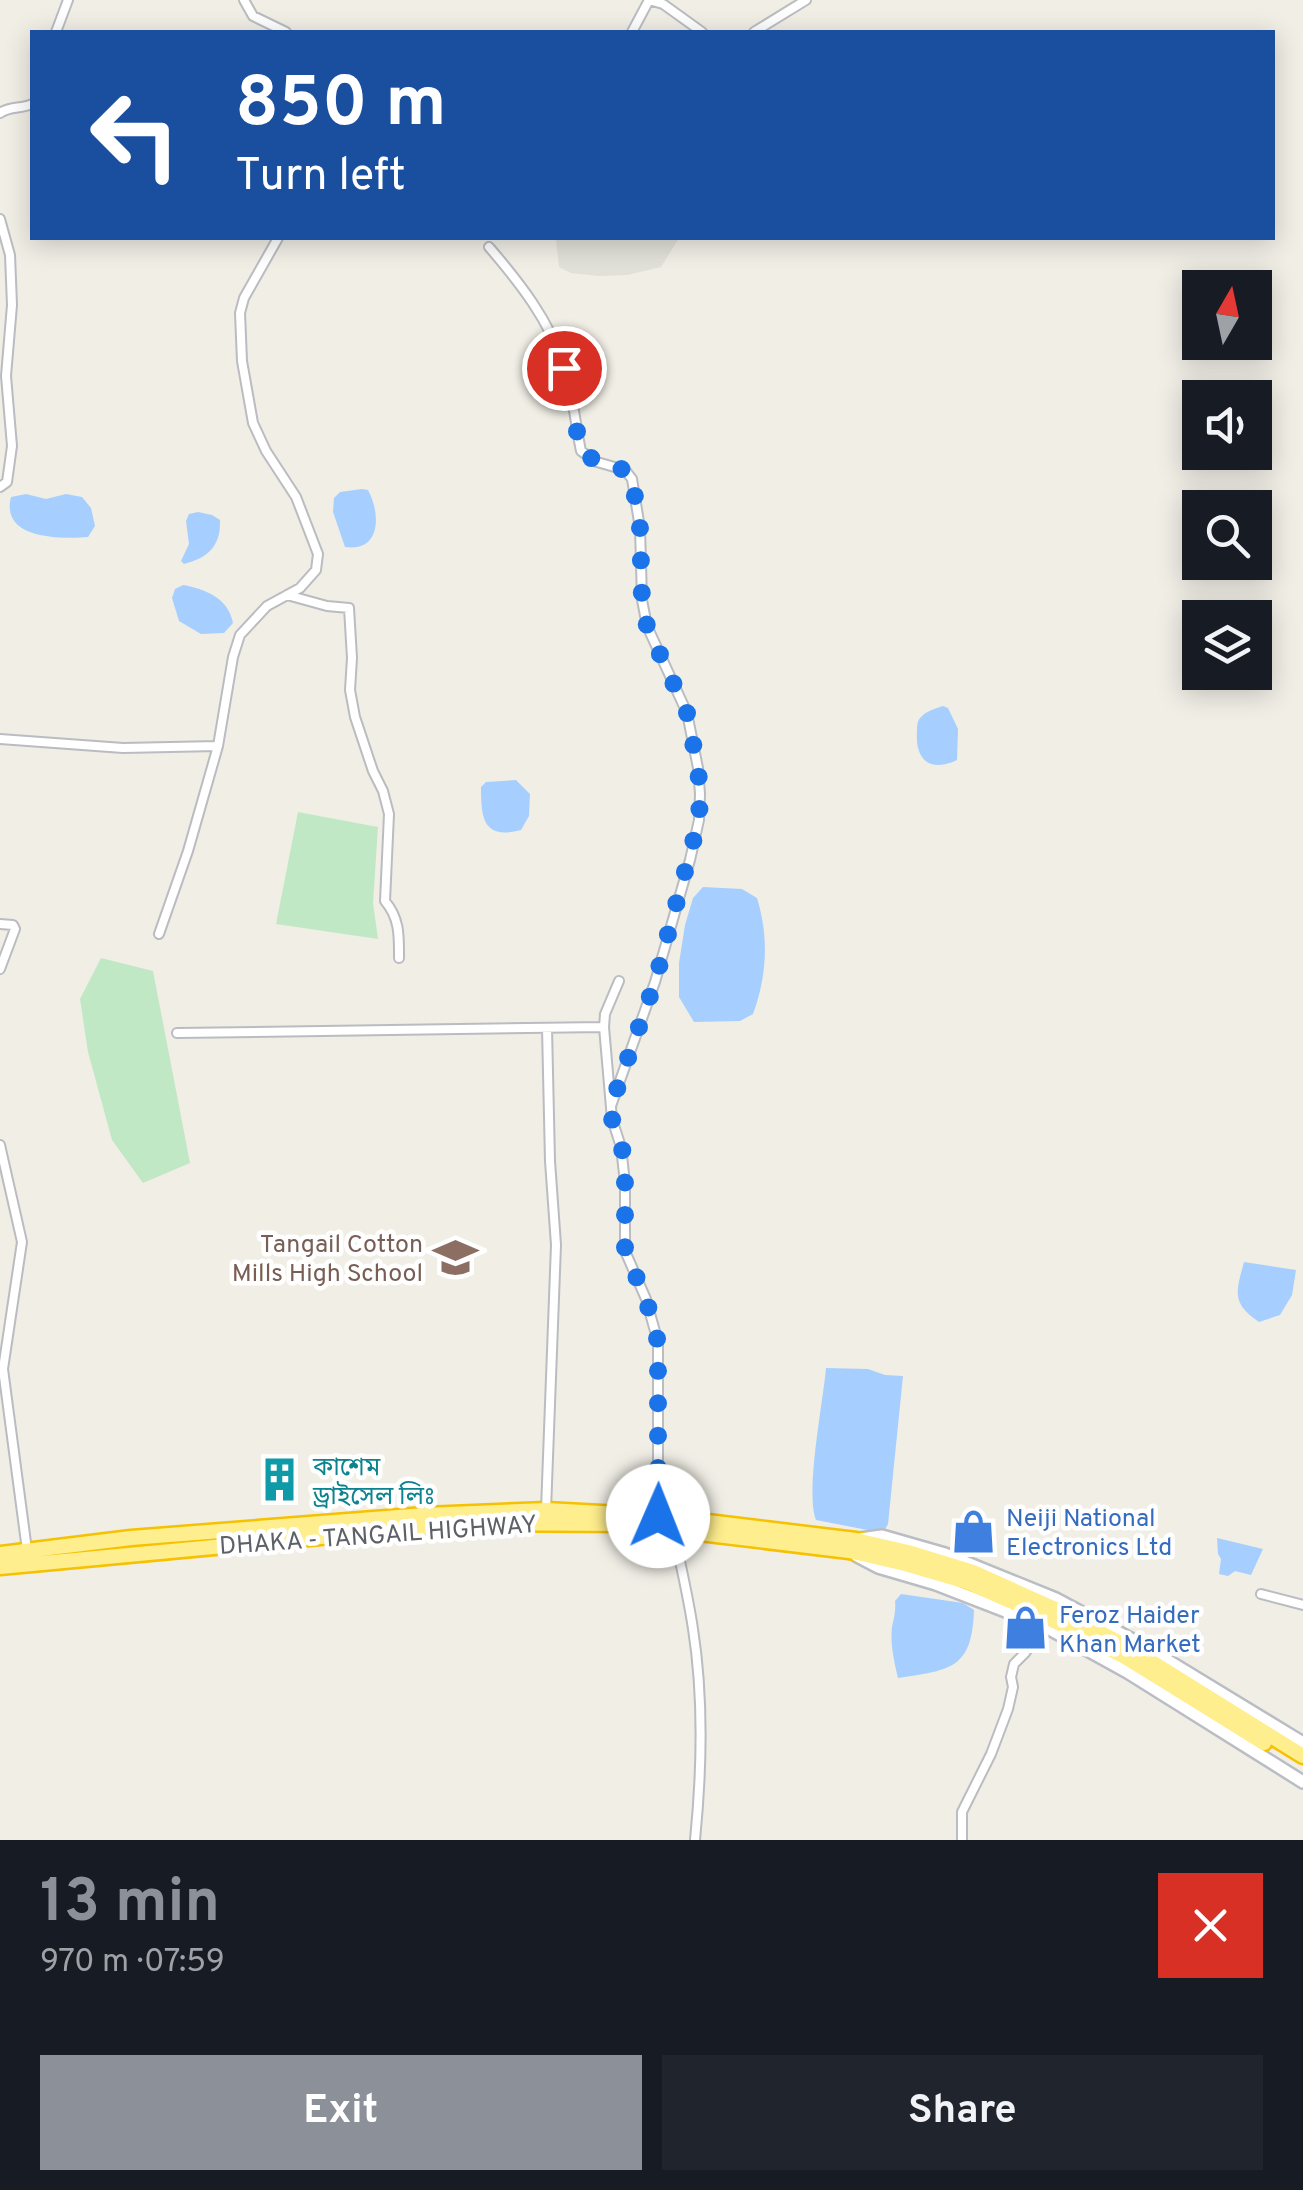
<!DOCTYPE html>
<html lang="en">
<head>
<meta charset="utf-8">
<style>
	:root { --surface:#171b24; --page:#20242c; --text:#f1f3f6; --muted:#9ea1a6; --accent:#8c9099 }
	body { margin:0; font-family:Overpass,"Noto Sans Bengali",sans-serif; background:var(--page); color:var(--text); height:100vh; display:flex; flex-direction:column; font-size:38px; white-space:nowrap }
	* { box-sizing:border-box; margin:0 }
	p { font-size:32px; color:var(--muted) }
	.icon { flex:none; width:55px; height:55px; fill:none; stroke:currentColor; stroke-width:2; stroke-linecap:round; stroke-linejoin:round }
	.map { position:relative; height:1840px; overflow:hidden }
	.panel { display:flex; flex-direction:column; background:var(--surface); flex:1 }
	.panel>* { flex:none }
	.guide { position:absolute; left:30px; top:30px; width:1245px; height:210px; border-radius:0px; box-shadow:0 5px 25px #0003; background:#1a4fa0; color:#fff; overflow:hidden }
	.needle { width:65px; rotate:9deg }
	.controls { position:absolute; left:1182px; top:270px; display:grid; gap:20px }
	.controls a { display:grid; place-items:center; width:90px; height:90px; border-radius:0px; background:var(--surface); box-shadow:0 5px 25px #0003; font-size:50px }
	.pin { position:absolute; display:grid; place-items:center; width:85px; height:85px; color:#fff; margin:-42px; border:5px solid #fff; border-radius:50%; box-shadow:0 2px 10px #0007 }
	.me { position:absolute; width:110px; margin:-55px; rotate:1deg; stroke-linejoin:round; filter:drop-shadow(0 0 8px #0008) }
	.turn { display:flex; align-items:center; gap:35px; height:210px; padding:0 40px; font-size:45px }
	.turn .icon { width:130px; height:130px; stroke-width:2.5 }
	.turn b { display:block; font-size:70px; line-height:85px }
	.round { display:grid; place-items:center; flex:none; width:105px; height:105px; border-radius:0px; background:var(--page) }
	.head { display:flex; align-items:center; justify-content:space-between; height:170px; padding:0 40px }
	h1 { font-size:60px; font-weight:700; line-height:75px; color:var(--accent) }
	.button { display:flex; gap:20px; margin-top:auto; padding:20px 40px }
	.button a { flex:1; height:115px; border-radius:0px; background:var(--accent); color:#fff; font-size:40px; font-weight:700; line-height:115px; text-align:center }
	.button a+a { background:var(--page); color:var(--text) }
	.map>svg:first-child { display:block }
</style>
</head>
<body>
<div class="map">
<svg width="1303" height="1840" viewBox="0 0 1303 1840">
	<rect width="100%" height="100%" fill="#f0eee5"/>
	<path fill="#e1e0d9" d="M553,238H679L661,267L627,275L599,276L571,273L559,267L556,240Z"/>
	<path fill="#c1e8c5" d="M298,812L378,827L373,903L378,939L276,924Z
		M101,958L153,971L190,1163L143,1183L112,1140L88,1052L80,999Z"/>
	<path fill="#a6cfff" d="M362,489L368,490C381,514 381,552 345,547L333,512L334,498L340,492Z
		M26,494L46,499L66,494L82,497L91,508L95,526L88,537C62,539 0,540 11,497Z
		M198,512L212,515L220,520C221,546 208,558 184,564L181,561L189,544L186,521L189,514Z
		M183,585C206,589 229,599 233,623L224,633L201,634L179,621L172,598L175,589Z
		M943,706L948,708L958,729L957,760C930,773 915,760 917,732C917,726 917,721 921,717C926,711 937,708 943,706Z
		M516,780L530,794L529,816L521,830C483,840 481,818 481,787L486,782Z
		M703,887L742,889L757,898C769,937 767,976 753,1014L740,1021L694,1022L679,997V963L685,925L693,898Z
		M1244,1262L1296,1270L1292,1295L1280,1315L1259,1322C1231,1303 1236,1292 1244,1262Z
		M826,1368L868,1369L885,1375L903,1376L888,1524L883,1533L816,1520C805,1492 823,1403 826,1368Z
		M1217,1538L1263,1549L1251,1575L1235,1571L1228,1576L1219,1574L1221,1559L1218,1554Z
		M901,1594L963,1603L974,1610C972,1669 951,1670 898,1678C894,1661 890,1644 892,1627C894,1617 896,1611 895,1601Z"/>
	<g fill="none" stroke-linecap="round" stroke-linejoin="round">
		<defs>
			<path id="street" d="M244,0L253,16L286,32
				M649,0L663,4L702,32
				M56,32L68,0
				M632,32L649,0
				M754,32L806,0
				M0,113C9,106 22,109 32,104
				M0,219L10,255L12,305L6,376L12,446L7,482L0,487
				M489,247C520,283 549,320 564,366C573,393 575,423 581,451L597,462L625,470L632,479L640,528L642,600L647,626L687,713L698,768L700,794L699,820L690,860L655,982L611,1106
				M287,595L327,606L349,608L352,658L350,690L355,717L373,771L383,791L389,814L385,901C400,919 399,936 399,958
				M0,739L123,748L218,746
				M0,924L13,925L15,929L0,969
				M159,934L188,851L218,746L233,657L240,635L267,606L300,588L316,570L318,554L296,497L266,451L253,423L242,361L240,313L244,298L278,238
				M619,981L605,1014L604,1027L612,1119L621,1147L625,1183V1251L646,1299L658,1342V1516
				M177,1033L604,1027
				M0,1145L22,1242L3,1369L27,1550
				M546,1510L556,1245L550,1161L547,1028
				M673,1529C680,1562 688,1595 693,1629C704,1699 702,1770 695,1840
				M1261,1594L1303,1605
				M962,1840V1812L991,1754L1008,1709L1013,1687L1011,1677L1014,1664L1025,1653L1044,1626"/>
			<path id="secondary" d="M860,1539L882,1536L945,1554L1056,1599L1142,1645L1303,1743
				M857,1556L878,1567L936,1584L1044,1626L1129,1673L1303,1782"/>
			<path id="highway" d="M0,1554L131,1538L425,1515L546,1510L658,1516L856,1540L908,1552L973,1572L1064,1613L1131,1649L1303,1756
				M0,1567L471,1523L624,1524L849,1551L905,1564L967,1582L1048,1618L1125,1657L1264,1743"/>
		</defs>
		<use href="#street" stroke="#babcc1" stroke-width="12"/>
		<use href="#secondary" stroke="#babdc3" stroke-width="16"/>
		<use href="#highway" stroke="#f5c100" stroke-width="19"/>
		<use href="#street" stroke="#fff" stroke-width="8"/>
		<use href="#secondary" stroke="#fff" stroke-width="11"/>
		<use href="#highway" stroke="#ffee8d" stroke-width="14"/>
	</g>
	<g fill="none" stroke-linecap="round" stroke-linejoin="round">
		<path stroke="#1a73e8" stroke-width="18" stroke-dasharray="0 32.4" d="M564,368L581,451L597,462L625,470L632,478L640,528L642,600L647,626L687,713L698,768L700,794L699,820L655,982L611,1106L612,1119L622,1147L625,1183V1251L646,1299L658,1342V1516"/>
	</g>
	<defs>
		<symbol id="school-bare" viewBox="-9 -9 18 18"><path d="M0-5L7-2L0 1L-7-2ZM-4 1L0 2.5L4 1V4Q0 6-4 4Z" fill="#8d6e63" stroke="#fff" stroke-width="2.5" paint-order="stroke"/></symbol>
		<symbol id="building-bare" viewBox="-9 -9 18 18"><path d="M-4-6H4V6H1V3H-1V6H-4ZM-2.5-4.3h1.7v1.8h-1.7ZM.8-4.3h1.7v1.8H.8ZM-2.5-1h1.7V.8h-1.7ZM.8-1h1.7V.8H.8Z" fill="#0f9aa8" stroke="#fff" stroke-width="2.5" paint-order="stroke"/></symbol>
		<symbol id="shop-bare" viewBox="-9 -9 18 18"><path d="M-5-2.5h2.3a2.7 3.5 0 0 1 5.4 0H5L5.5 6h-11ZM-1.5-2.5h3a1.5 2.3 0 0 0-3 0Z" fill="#3f7fe0" stroke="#fff" stroke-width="2.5" paint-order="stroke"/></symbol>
	</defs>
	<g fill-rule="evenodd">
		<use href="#school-bare" x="424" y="1226" width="63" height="63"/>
		<use href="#building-bare" x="248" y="1448" width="63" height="63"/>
		<use href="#shop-bare" x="942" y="1500" width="63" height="63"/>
		<use href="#shop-bare" x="994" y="1596" width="63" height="63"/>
	</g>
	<g text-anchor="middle" stroke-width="9" stroke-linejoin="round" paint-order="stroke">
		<g font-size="25" fill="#785e54" stroke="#fff" text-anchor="end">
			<text x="423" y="1252">Tangail Cotton<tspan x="423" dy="29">Mills High School</tspan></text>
		</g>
		<g font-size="25" fill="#0d838f" stroke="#fff" text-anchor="start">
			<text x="313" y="1475">কাশেম<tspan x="313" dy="29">ড্রাইসেল লিঃ</tspan></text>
		</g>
		<g font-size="25" fill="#366cbe" stroke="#fff" text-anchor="start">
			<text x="1006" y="1526">Neiji National<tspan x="1006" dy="29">Electronics Ltd</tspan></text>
			<text x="1059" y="1623">Feroz Haider<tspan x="1059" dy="29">Khan Market</tspan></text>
		</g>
		<g font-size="25" fill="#5d6066" stroke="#fff">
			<text transform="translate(378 1534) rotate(-4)" y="9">DHAKA - TANGAIL HIGHWAY</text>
		</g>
	</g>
</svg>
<div class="controls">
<a><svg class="needle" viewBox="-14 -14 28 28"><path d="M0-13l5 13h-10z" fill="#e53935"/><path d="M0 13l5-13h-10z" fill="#9ea1a6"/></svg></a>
<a><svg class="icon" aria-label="sound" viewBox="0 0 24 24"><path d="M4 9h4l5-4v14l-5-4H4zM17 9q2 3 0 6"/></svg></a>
<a><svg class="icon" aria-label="search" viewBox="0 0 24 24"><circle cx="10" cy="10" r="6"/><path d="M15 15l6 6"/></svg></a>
<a><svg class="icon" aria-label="layers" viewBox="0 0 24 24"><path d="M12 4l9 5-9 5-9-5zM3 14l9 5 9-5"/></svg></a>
</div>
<div class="pin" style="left:564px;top:368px;background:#d93025"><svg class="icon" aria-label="arrive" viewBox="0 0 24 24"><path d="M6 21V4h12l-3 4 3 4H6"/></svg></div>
<svg class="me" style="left:658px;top:1516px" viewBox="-20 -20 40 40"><circle r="19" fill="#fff"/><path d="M0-13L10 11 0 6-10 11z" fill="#1a73e8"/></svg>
<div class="guide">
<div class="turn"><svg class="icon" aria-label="left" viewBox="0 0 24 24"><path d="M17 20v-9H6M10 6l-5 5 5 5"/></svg><div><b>850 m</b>Turn left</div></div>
</div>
</div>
<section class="panel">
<div class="head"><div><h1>13 min</h1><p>970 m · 07:59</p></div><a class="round" style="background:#d93025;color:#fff"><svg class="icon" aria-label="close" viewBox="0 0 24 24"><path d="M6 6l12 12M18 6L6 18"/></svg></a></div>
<div class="button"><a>Exit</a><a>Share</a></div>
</section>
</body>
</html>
